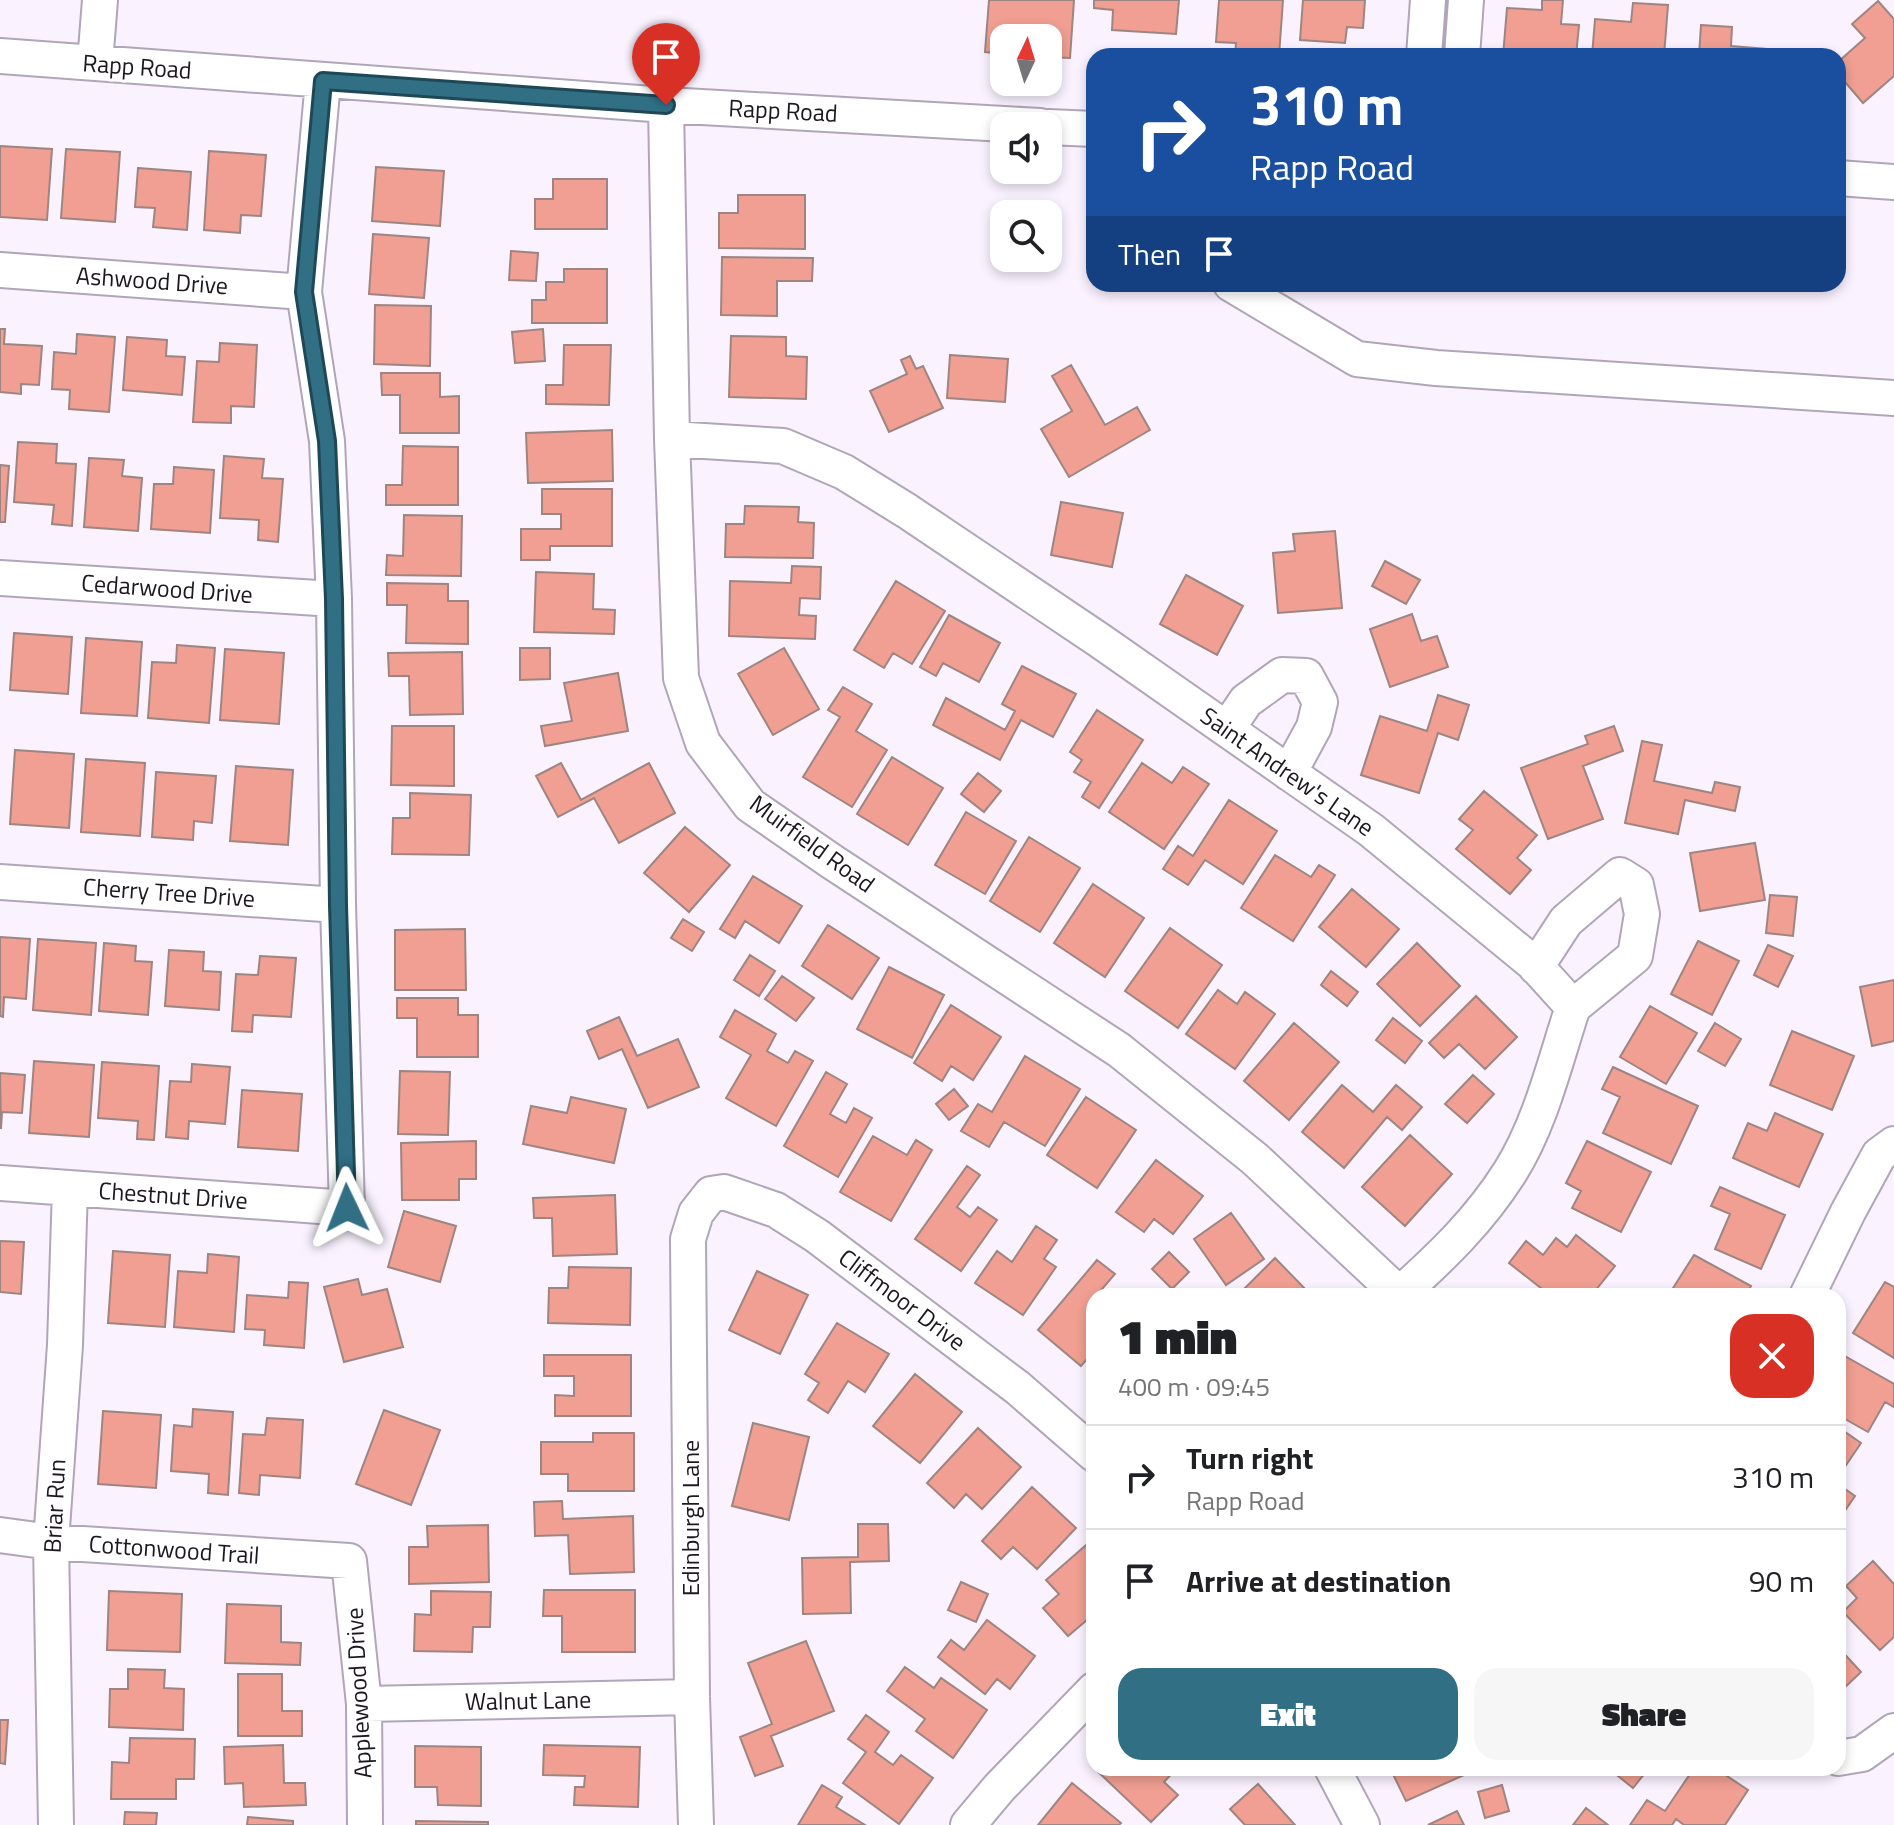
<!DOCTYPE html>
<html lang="en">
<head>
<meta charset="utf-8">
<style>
	:root { --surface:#fff; --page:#f6f6f6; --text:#202124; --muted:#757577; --line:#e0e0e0; --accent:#306f84 }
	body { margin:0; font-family:"Titillium Web",sans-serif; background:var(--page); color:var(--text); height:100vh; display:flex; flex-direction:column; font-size:30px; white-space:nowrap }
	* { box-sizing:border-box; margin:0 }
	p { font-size:26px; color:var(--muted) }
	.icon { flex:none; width:44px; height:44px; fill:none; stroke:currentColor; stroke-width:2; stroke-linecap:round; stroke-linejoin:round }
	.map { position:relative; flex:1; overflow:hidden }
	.sheet { position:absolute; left:1086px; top:1288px; width:760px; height:488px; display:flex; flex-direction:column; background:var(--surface); border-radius:24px; box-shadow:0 4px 12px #0003 }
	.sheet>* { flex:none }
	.guide { position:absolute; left:1086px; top:48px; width:760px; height:244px; border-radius:24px; box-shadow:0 4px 12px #0003; background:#1a4fa0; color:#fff; overflow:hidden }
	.needle { width:52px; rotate:4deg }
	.buttons { position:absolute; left:990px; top:24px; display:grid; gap:16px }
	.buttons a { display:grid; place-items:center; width:72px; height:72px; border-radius:16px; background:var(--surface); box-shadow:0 4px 12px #0003; font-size:40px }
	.pin { position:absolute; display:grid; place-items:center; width:68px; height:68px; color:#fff; margin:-82px -34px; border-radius:50% 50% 50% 0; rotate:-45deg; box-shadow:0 0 8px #0007 }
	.pin .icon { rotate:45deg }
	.me { position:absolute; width:88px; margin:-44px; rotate:358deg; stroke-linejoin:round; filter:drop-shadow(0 0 6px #0008) }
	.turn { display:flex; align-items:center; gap:28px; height:168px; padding:0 32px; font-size:36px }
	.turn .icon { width:104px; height:104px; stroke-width:2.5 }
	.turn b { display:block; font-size:56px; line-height:68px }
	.then { display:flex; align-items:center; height:76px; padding:0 32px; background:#0003; gap:16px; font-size:30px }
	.round { display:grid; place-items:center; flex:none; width:84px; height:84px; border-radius:24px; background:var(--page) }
	.head { display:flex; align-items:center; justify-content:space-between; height:136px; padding:0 32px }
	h1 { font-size:48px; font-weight:800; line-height:60px }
	.cta { display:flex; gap:16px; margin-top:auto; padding:16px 32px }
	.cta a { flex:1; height:92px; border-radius:24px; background:var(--accent); color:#fff; font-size:32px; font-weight:800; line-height:92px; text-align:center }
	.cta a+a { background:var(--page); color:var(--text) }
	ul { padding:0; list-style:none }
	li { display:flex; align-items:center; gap:24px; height:104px; padding:0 32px; border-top:2px solid var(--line) }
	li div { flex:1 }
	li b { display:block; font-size:30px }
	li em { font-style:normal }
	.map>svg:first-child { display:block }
</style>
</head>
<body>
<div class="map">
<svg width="1894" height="1825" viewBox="0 0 1894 1825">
	<rect width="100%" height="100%" fill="#faf2ff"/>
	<path fill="#f09f92" stroke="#9e8581" stroke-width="2" d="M989,0H1074L1070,58L1048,57V38H1004V54L985,52Z
		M1094,0H1179L1176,34L1112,30L1113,10L1094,8Z
		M1219,0H1283L1279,56H1235L1236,43L1216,42Z
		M1303,0H1365L1363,28L1347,27L1345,43L1300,40Z
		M1542,0H1563L1561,24L1579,25L1576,56H1503L1507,8L1542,10Z
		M1878,1L1894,19V76L1863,103L1838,74V62L1865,38L1852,24Z
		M1633,3L1668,5L1664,56H1592L1595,19L1631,22Z
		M1701,25L1732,27L1731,46L1780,50L1779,56H1699Z
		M0,146L52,149L47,220L0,217Z
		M66,149L120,152L115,222L61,218Z
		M209,151L266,155L261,216L241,215L240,233L204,230Z
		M376,167L444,171L440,226L372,221Z
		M138,168L191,172L187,230L153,227L155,208L135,207Z
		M553,179H607V229H535V199H553Z
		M738,195H805V249L719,248V213H738Z
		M373,234L429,238L424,298L369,294Z
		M511,251L538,253L536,281L509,280Z
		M722,257L813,258L812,281H777V316L721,315Z
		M564,269H607V323H532V300H546V282H564Z
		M375,305L431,306L430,366L374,364Z
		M0,329H5L4,344L42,346L39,385L21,384V394L0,392Z
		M543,329L545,361L515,363L512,332Z
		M77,334L115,337L109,412L69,409L70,390L52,389L54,352L76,354Z
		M731,336L786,337V356L807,357L806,399L729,397Z
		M127,337L167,340L166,356L185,357L182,395L123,390Z
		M220,343L257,345L254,407L231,406V423L193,422L197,361L219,362Z
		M564,345H611L609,405L546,404V385H563Z
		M950,355L1008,359L1005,402L947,398Z
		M910,356L916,369L923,366L943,408L889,432L870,391L907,374L901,360Z
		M1071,365L1105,425L1137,407L1150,430L1069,477L1041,429L1072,411L1052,376Z
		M381,373H440V397L459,396V433H400V395H382Z
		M612,430L613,481L528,483L526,433Z
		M18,442L57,444L56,463L76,464L72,526L52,524L54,505L14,502Z
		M403,446L458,447V505H386V485H402Z
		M224,456L264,459L262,478L283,479L278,542L258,540L259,520L220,518Z
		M89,458L124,460L122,476L142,478L138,531L84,527Z
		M0,465L9,466L5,522H0Z
		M174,467L214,470L210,533L151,529L154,484H173Z
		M542,489H612V546H550V560H521V529H561V514H542Z
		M1061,502L1123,513L1112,567L1051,555Z
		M745,506L799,507L798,522L814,523L813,558L725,557L726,524H744Z
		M404,515L462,516L461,576L386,575L387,555L403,556Z
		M1335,531L1342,608L1278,613L1273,553L1295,551L1293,534Z
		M1385,561L1420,580L1406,604L1372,586Z
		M792,566L821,567L820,599L800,598L799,615L816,616L815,639L729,636L730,581L791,583Z
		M536,572L594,574L593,609L615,610L614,634L534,632Z
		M1186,575L1243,606L1217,655L1160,624Z
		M896,581L945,611L912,664L893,653L884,668L854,650Z
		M387,583L448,584V601H468V644L406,643L407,605H387Z
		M1412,614L1421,641L1437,636L1448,667L1390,687L1370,629Z
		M949,615L1000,643L979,682L943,663L936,676L920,667Z
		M14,633L72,637L68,694L10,690Z
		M86,638L142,642L137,716L81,713Z
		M177,645L215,648L209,723L148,718L152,662L176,663Z
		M520,648H550V679L520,680Z
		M784,648L819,709L773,735L738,674Z
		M225,649L284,653L279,724L220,720Z
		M462,652L463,714L410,715L409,676H389L388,653Z
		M1022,666L1076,694L1053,737L1021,720L1000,760L933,725L946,698L1005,730L1015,711L1002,704Z
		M618,673L628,731L545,746L541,726L572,721L564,683Z
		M843,687L872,704L856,731L887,750L852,807L803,777L840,717L828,710Z
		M1438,695L1469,705L1458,740L1438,733L1419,793L1361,775L1380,716L1427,731Z
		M1097,710L1143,740L1099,808L1082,797L1091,782L1074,772L1082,760L1070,752Z
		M392,726H454V786L391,785Z
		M1614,726L1623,751L1583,766L1603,819L1548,839L1521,768L1588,744L1585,736Z
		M1642,741L1662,745L1654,781L1712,793L1715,782L1740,787L1735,811L1685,800L1678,834L1625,823Z
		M15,750L74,754L69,828L10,824Z
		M892,757L943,788L908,845L857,814Z
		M86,759L145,763L140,836L81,832Z
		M561,763L581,800L649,763L675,813L619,843L594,798L558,817L536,776Z
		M1142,763L1172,783L1183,767L1209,784L1164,849L1109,812Z
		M236,766L293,770L288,845L230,841Z
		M156,772L216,776L212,823L194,821L193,840L152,837Z
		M978,773L1001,791L984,812L961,794Z
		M1484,791L1537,835L1517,858L1531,870L1510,894L1456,849L1473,830L1459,819Z
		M410,793L471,795L469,855L392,854L393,818H410Z
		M1229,800L1277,831L1243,884L1205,860L1188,885L1163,869L1178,846L1193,856Z
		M966,812L1016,841L985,894L935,865Z
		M685,827L730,865L689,912L644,873Z
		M1029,837L1080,868L1040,932L990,901Z
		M1755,843L1765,900L1700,911L1690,853Z
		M1275,855L1311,877L1319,865L1335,875L1293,941L1241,908Z
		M753,876L802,906L779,943L745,921L735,938L720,929Z
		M1093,884L1144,918L1105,977L1054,943Z
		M1352,889L1399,929L1366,967L1319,927Z
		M1770,895L1797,897L1793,936L1766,933Z
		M683,919L704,932L692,951L671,938Z
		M828,925L879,958L852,999L802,966Z
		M1170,928L1222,965L1178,1028L1125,991Z
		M465,929L466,990H395V930Z
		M0,937L30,939L26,999L4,997L3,1017L0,1016Z
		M38,939L96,943L91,1015L33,1010Z
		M1698,941L1739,961L1712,1015L1671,994Z
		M104,943L136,946L135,961L152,962L148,1015L99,1011Z
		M1417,943L1460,986L1420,1026L1377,984Z
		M1768,945L1793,956L1778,987L1754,975Z
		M169,950L204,952L203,971L221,972L219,1010L165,1006Z
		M750,955L775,971L759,996L734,980Z
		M260,956L296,958L291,1017L253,1015L252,1032L232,1031L236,974L258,975Z
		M889,967L944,995L912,1058L857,1029Z
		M1331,971L1358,992L1347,1006L1321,985Z
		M782,976L814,998L796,1021L765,999Z
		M1894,980V1041L1872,1046L1860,987Z
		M1218,990L1237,1004L1245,992L1275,1014L1235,1069L1186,1034Z
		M1476,996L1517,1037L1485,1069L1459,1044L1444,1058L1429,1043Z
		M397,998H458V1015H478V1057H417V1018H397Z
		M951,1005L1001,1037L973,1080L951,1066L942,1081L914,1063Z
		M1650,1006L1697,1033L1666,1084L1620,1057Z
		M735,1010L776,1034L767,1051L788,1063L795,1051L813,1061L776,1126L726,1098L751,1055L720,1037Z
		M619,1017L637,1056L678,1039L699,1087L648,1108L622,1049L599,1059L587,1031Z
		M1393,1018L1422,1041L1405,1063L1376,1040Z
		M1294,1023L1339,1062L1289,1120L1244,1081Z
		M1715,1023L1741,1039L1725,1066L1698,1051Z
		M1792,1031L1854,1056L1832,1110L1770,1085Z
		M1025,1056L1080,1089L1045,1146L1004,1122L989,1147L961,1131L978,1104L992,1112Z
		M34,1061L94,1065L89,1137L29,1133Z
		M102,1062L159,1066L154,1140L137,1139L138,1121L98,1118Z
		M192,1064L230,1067L225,1124L189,1121L188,1139L166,1137L170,1081L191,1082Z
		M1613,1067L1698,1106L1671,1164L1603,1133L1620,1097L1602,1089Z
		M400,1071L450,1072L448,1135L398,1134Z
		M826,1072L847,1084L830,1114L846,1123L854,1108L872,1118L838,1177L784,1146Z
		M0,1073L25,1075L22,1113L2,1112L1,1129Z
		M1473,1075L1494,1094L1467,1123L1445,1104Z
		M1342,1085L1373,1112L1396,1085L1422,1107L1402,1130L1387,1117L1344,1168L1302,1132Z
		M954,1089L968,1106L949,1120L936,1104Z
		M242,1090L302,1094L298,1151L238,1147Z
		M571,1097L626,1109L614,1163L523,1144L531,1106L567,1113Z
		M1086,1097L1136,1130L1097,1188L1047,1155Z
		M1775,1113L1823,1134L1799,1187L1733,1158L1748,1123L1767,1131Z
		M1410,1135L1452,1174L1405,1226L1362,1187Z
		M873,1136L907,1155L916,1140L932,1150L891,1221L840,1192Z
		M476,1141V1179H459V1200H402L401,1143Z
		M1587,1141L1651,1172L1621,1232L1572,1208L1581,1191L1566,1183Z
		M1156,1160L1203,1196L1173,1234L1154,1219L1144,1232L1116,1212Z
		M967,1166L980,1175L957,1207L970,1217L978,1207L997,1220L961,1271L915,1239Z
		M1720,1187L1785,1215L1761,1269L1715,1249L1730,1214L1711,1206Z
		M615,1195L617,1254L553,1256L552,1218H534L533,1198Z
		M404,1211L456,1226L440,1282L388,1267Z
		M1231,1213L1264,1259L1226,1285L1194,1239Z
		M1036,1226L1057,1240L1044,1259L1056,1267L1023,1315L975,1283L997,1251L1012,1262Z
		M1576,1235L1615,1266L1591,1296H1551L1509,1263L1526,1241L1543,1255L1556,1238L1567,1247Z
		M0,1241L24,1242L21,1294L0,1292Z
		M113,1251L170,1255L165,1327L108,1323Z
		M1169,1252L1189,1272L1172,1289L1152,1269Z
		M208,1254L239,1257L234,1332L174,1327L178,1271L207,1273Z
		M1694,1255L1751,1286L1746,1296H1668Z
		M1275,1258L1312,1296H1237Z
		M1097,1260L1115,1274L1090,1303L1094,1306V1351L1081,1366L1038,1330Z
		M569,1267L631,1268L630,1325L548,1323L549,1288H568Z
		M757,1271L808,1295L780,1354L729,1330Z
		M358,1279L362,1295L387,1289L403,1347L344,1362L324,1287Z
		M289,1282L308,1283L304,1348L264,1345L265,1330L245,1329L247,1295L288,1298Z
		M1885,1282L1894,1287V1358L1853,1333Z
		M837,1323L889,1354L865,1392L848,1381L828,1413L808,1400L819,1383L805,1374Z
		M544,1355H631V1416H555V1395L574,1396V1376H544Z
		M1843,1355L1894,1384V1407L1885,1402L1868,1432L1838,1415V1363Z
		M915,1374L962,1412L920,1463L873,1426Z
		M193,1409L233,1412L228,1495L208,1493L209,1474L171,1471L174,1425L192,1427Z
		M384,1410L440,1430L411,1505L356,1484Z
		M103,1411L161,1415L156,1488L98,1484Z
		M267,1418L303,1420L300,1478L260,1475L259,1495L239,1493L243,1434L265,1435Z
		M753,1423L809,1437L789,1520L732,1506Z
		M1838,1427L1861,1443L1838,1477Z
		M978,1428L1021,1467L982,1509L966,1494L954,1508L927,1483Z
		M593,1433H634V1491H568V1474H541V1442H593Z
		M1838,1484L1855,1496L1838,1521Z
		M1032,1487L1076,1528L1037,1569L1013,1547L1001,1559L982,1541Z
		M562,1501L563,1519L633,1516L634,1572L570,1574L568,1535L535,1536L534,1502Z
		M858,1524H888L889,1561L850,1562L851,1613L803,1614L802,1558L858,1557Z
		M488,1525L489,1582L409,1584V1547H428L427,1526Z
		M1093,1539L1094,1614L1068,1636L1043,1608L1059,1594L1046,1580Z
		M1873,1561L1894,1584V1637L1880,1650L1843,1612L1857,1598L1846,1586Z
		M961,1582L988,1594L976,1622L948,1610Z
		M544,1590H635V1652H562V1616H543Z
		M109,1591L182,1594L180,1652L107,1650Z
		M431,1591L491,1592L490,1627H473L472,1652L414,1651L415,1614L431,1615Z
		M227,1604L281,1606V1642L301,1643L300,1665L225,1663Z
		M987,1620L1035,1656L1010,1689L997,1679L985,1694L938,1657L951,1640L964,1650Z
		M806,1641L834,1711L771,1736L783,1766L755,1776L740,1737L772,1724L748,1663Z
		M1838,1647L1861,1672L1838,1694Z
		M905,1667L934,1688L941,1678L987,1710L953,1758L916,1731L925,1719L887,1691Z
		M128,1669L165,1670L164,1688L184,1689L183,1730L109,1727L110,1689H128Z
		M238,1674H282V1711H302V1736H238Z
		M866,1715L889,1732L875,1752L893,1765L901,1755L933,1778L899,1824L843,1783L866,1752L848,1739Z
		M0,1720H8L5,1764L0,1763Z
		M130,1738L195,1739L194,1779H176V1799H111L112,1762L129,1763Z
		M283,1745L284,1783H305L306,1805L244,1807L243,1783L225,1784L224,1747Z
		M544,1745L640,1747L638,1807L574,1805L575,1787H584L585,1776L543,1775Z
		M415,1746L481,1747V1806L438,1805L437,1787H415Z
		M1094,1768H1177L1164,1782L1178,1795L1151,1822Z
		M1390,1768H1471L1473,1771L1406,1801Z
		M1608,1768H1649L1633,1788Z
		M1694,1768H1715L1748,1790L1725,1825H1684L1676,1819L1672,1825H1630L1647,1800L1665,1811Z
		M1072,1783L1121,1823L1119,1825H1038Z
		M1258,1784L1295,1825H1245L1230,1809Z
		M822,1785L842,1797L836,1807L865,1825H798Z
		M1502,1785L1509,1811L1485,1818L1478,1792Z
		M1586,1808L1608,1825H1573Z
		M1457,1811L1464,1825H1428Z
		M125,1812L157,1813L156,1825H124Z
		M248,1817L293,1821V1825H247Z
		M416,1821L488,1822V1825H416Z"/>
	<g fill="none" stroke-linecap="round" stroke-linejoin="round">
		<defs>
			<path id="minor" d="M0,56L666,105L1040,126
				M1424,56L1428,0
				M1462,56L1466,0
				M95,63L100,0
				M666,105L672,439L681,678L703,743L750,805L831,861L1119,1050L1255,1159L1401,1296
				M1048,127L1094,129
				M1838,178L1894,182
				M0,270L304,292
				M1231,284L1357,359L1436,368L1894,398
				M672,439L783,446L844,472L907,511L1099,640L1371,830L1533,963L1573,1007C1555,1061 1541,1123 1510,1172C1479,1221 1442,1256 1400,1294
				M0,578L334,599
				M1227,729L1246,701L1282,675L1306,676L1320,702L1314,727L1289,773
				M0,882L338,905
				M1536,967L1566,921L1620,875L1636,885L1642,914L1635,956L1573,1007
				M0,1183L347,1208L338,905L334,599L327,441L304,292L323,81
				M1807,1296L1848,1212L1879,1155L1894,1144
				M0,1535L51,1542L349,1561L364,1704L365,1825
				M364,1704L692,1697
				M1838,1758L1862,1754L1894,1731
				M1332,1768L1362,1825
				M56,1825L51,1542L65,1345L70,1188
				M696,1825L692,1697L688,1239L696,1213L711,1194L724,1192L776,1210L817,1236L1018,1388L1094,1454
				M968,1825L999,1788L1094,1690"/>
		</defs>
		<use href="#minor" stroke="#b1a5b9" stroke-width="38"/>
		<use href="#minor" stroke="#fff" stroke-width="34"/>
	</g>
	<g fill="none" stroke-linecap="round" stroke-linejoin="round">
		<defs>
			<path id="route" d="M347,1208L338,905L334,599L327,441L304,292L323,81L666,105"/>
		</defs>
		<use href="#route" stroke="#1f4856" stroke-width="20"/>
		<use href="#route" stroke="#306f84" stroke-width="14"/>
	</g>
	<g text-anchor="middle" stroke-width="6" stroke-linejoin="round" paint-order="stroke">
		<g font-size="24" fill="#1d1820" stroke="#fff">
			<text transform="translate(137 67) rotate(4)" y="8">Rapp Road</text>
			<text transform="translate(783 111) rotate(3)" y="8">Rapp Road</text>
			<text transform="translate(152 281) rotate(4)" y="8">Ashwood Drive</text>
			<text transform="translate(167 589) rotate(4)" y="8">Cedarwood Drive</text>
			<text transform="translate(1287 772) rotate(35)" y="8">Saint Andrew's Lane</text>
			<text transform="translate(812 844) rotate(36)" y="8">Muirfield Road</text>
			<text transform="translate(169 893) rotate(4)" y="8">Cherry Tree Drive</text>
			<text transform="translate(173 1196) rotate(4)" y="8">Chestnut Drive</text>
			<text transform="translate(902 1300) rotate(37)" y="8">Cliffmoor Drive</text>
			<text transform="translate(55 1506) rotate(-87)" y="8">Briar Run</text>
			<text transform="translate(691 1518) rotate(-90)" y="8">Edinburgh Lane</text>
			<text transform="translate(174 1550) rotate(4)" y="8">Cottonwood Trail</text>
			<text transform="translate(359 1693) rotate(-93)" y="8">Applewood Drive</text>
			<text transform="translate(528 1701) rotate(-1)" y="8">Walnut Lane</text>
		</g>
	</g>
</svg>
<div class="buttons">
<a><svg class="needle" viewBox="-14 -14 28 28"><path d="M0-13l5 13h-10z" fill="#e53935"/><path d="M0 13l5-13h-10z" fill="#757577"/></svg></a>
<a><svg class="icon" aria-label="sound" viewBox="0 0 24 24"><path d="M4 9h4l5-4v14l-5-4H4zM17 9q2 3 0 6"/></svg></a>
<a><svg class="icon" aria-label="search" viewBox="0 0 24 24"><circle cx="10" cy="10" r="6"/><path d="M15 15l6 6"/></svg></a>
</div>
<div class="pin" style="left:666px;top:105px;background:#d93025"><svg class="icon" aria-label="arrive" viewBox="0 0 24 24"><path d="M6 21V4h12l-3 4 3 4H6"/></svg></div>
<svg class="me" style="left:347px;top:1208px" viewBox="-20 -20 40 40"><path d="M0-17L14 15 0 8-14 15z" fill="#306f84" stroke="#fff" stroke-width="4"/></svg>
<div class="guide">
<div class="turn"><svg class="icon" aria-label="right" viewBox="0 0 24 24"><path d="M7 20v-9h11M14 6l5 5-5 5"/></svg><div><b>310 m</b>Rapp Road</div></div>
<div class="then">Then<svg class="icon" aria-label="arrive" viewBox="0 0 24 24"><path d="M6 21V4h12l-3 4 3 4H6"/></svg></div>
</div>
<section class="sheet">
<div class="head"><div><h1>1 min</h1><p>400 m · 09:45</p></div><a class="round" style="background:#d93025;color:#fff"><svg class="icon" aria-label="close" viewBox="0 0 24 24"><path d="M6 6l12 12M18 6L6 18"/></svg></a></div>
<ul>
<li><svg class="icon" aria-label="right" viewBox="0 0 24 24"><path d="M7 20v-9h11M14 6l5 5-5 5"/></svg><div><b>Turn right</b><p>Rapp Road</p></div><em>310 m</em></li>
<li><svg class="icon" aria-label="arrive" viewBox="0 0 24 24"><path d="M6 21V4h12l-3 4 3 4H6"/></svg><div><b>Arrive at destination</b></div><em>90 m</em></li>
</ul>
<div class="cta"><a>Exit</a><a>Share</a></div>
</section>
</div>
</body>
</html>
